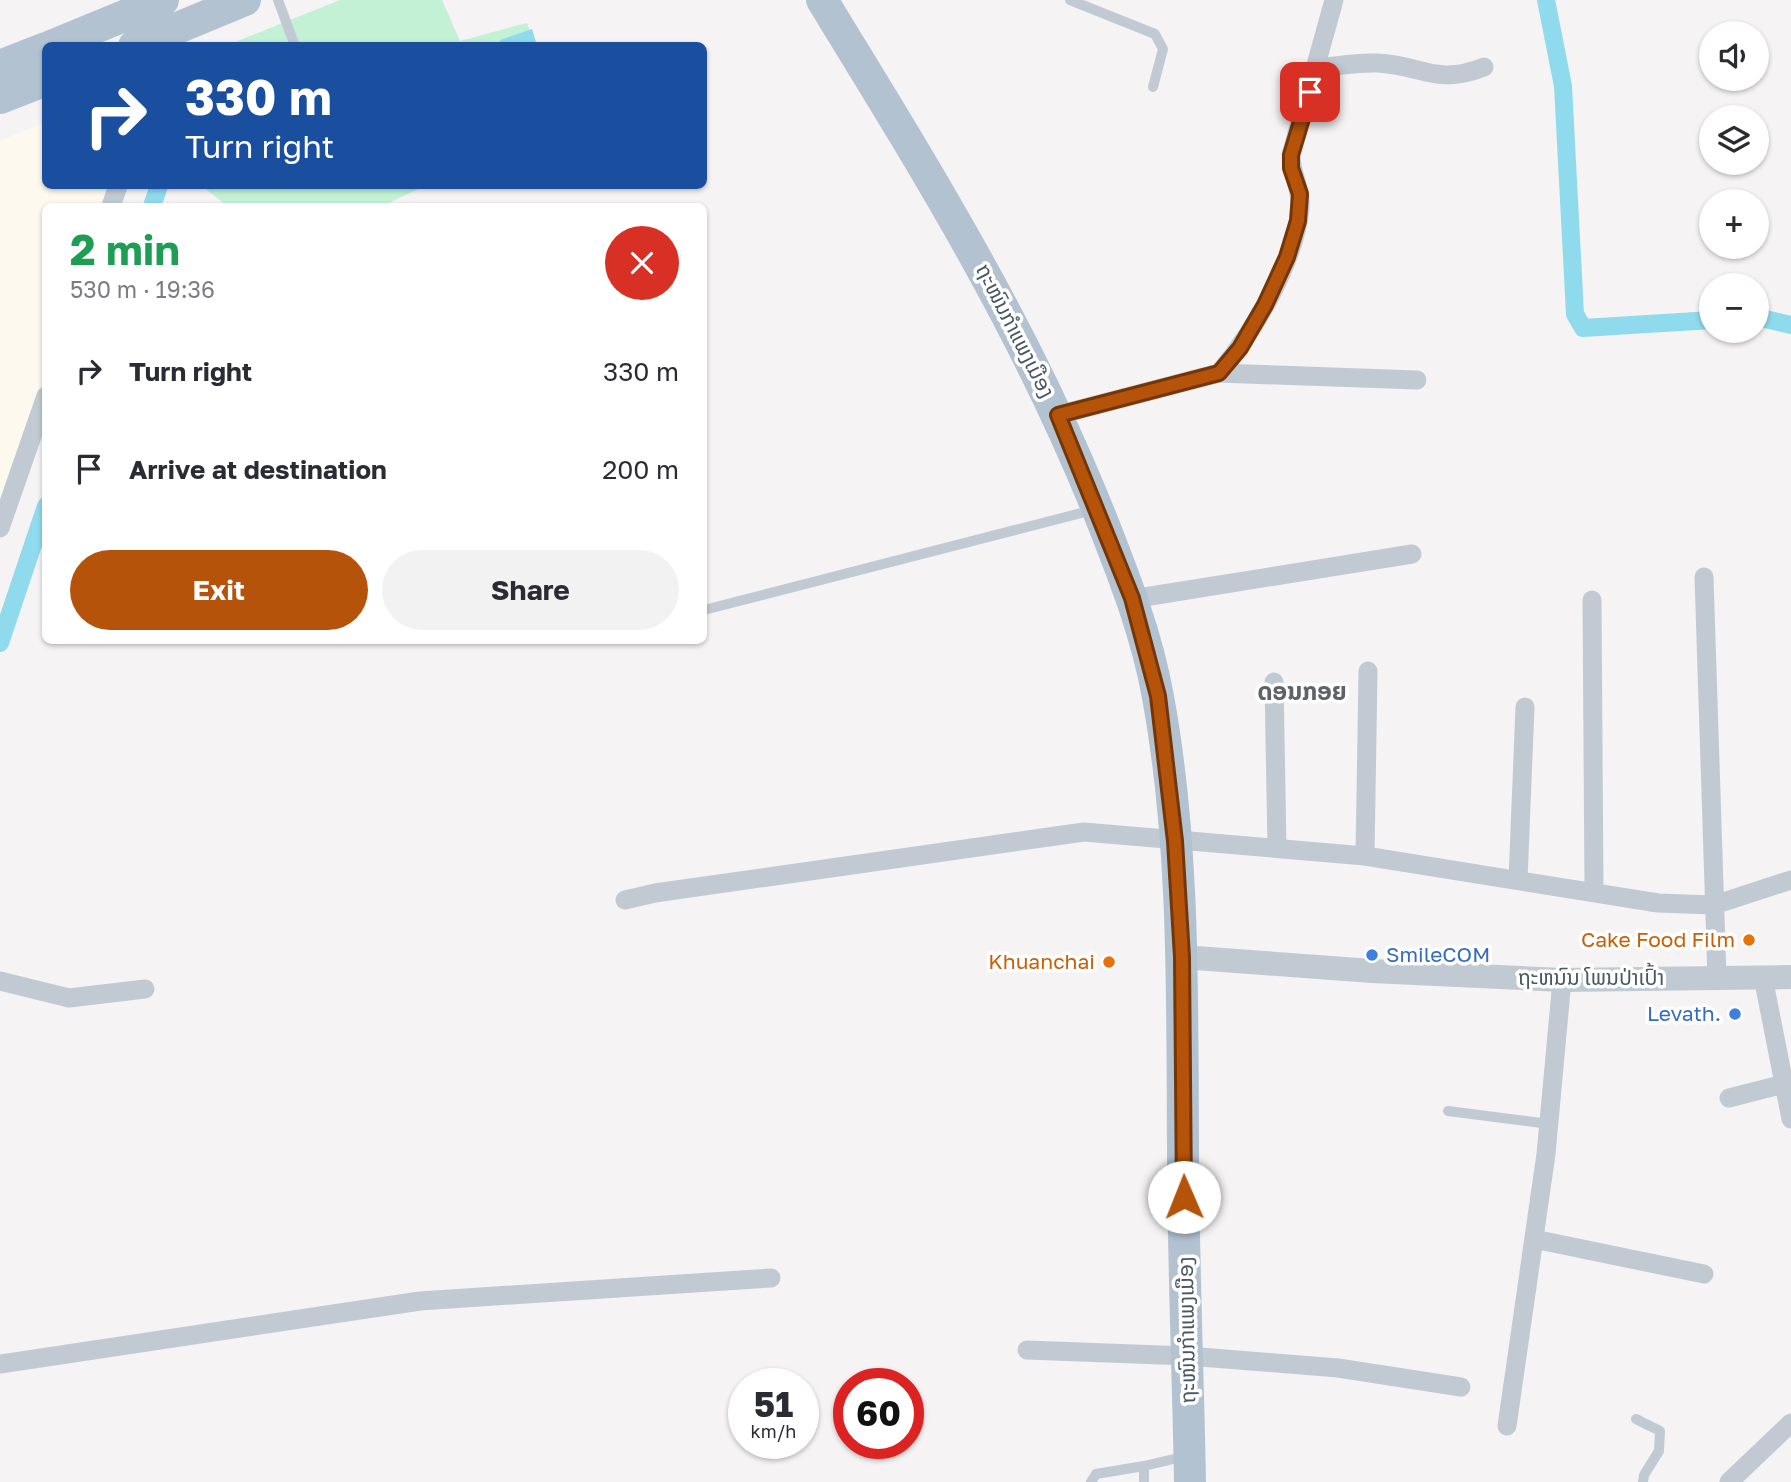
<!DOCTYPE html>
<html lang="en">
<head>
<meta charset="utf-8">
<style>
	:root { --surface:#fff; --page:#f2f2f3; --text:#2b2b33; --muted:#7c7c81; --accent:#b45309 }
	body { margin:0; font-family:"Golos Text","Noto Sans Lao",sans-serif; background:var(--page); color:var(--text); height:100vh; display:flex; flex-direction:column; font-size:26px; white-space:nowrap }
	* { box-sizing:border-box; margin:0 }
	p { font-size:23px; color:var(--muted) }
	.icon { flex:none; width:38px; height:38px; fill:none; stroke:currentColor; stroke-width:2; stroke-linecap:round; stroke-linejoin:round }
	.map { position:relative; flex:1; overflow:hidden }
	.details { position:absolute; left:42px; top:203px; width:665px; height:441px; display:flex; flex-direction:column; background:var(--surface); border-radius:10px; box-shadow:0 2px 5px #0004 }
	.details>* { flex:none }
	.banner { position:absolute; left:42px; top:42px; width:665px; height:147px; border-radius:10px; box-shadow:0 2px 5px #0004; background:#1a4fa0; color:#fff; overflow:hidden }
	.controls { position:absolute; left:1699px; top:21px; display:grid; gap:14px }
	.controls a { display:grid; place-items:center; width:70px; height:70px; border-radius:50%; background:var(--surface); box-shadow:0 2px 5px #0004; font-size:35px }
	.speed { position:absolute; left:728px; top:1368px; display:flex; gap:14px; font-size:35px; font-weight:700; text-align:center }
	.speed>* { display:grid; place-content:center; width:91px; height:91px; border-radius:50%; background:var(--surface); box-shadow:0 2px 5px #0004; line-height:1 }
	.speed small { font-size:18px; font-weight:400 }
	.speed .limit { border:10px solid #d22; background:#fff; color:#111 }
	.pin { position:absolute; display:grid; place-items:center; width:60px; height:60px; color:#fff; margin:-30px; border-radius:14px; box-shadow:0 4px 10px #0006 }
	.me { position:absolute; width:77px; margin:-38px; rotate:359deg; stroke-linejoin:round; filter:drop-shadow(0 0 5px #0008) }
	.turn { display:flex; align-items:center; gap:24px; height:147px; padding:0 28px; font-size:32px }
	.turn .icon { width:91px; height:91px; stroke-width:2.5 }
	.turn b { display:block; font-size:49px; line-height:60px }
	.round { display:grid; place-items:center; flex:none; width:74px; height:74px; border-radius:37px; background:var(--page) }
	.headline { display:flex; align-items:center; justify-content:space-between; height:119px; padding:0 28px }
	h1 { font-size:42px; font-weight:700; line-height:52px; color:#1e9e55 }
	.primary-button { display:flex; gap:14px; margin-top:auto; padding:14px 28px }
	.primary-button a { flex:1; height:80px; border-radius:42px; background:var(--accent); color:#fff; font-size:28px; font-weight:700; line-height:80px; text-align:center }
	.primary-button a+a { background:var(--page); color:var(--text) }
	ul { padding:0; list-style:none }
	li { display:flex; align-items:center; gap:21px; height:98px; padding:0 28px }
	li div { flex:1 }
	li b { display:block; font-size:26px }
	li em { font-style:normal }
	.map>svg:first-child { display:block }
</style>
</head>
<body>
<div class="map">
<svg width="1791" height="1482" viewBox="0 0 1791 1482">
	<rect width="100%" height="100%" fill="#f5f3f3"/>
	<path fill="#fdf9ef" d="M45,122L46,186H109L102,206H46L45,377L0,514V141Z"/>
	<path fill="#c3f1d5" d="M340,0H442L460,41L527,23L536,45L225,46Z
		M202,186H425L382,206H227Z"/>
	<path fill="#90daee" d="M532,29L537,45H501L500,40Z"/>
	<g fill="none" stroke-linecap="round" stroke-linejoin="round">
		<path stroke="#90daee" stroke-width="18" d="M1546,0L1563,86L1575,314L1583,328L1712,320
			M152,206L159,186
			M1757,317L1791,325
			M0,643L46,506"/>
		<path stroke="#c1cad2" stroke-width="10" d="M278,0L295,46
			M1070,0L1155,34L1163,49L1153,87
			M704,610L1093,510
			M1448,1111L1549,1124
			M1636,1419L1660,1431L1659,1451L1644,1475L1643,1482
			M1091,1482L1096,1474L1144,1466
			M1144,1482V1466L1186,1456"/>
		<path stroke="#c1cad2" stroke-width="19" d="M1318,68C1337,66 1358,62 1378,63C1421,65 1437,86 1484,67
			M111,206L118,186
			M1219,373C1253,333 1295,262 1300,208C1302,190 1291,174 1291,155L1334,0
			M1058,415L1219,373L1417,380
			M0,528L46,396
			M1704,577L1717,978
			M1132,599L1412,554
			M1592,600L1594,891
			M1274,682L1277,848
			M1365,856L1368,671
			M1518,880L1525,707
			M625,900L655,893L1084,832L1365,856L1658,903L1714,905L1791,880
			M1763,977L1791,1119
			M0,981L69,998L145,989
			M1729,1098L1784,1084
			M1534,1239L1704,1274
			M1027,1350L1188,1356L1338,1368L1461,1387
			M0,1364L420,1301L771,1278
			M1507,1426L1546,1154L1562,980
			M1729,1482L1791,1423"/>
		<path stroke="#c1cad2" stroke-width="24" d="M1182,957L1372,971L1562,980L1791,977"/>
		<path stroke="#b3c2d1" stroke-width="32" d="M822,0C927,171 1026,330 1101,518C1124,576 1147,635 1158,697C1185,844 1182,996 1183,1144C1183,1257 1188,1369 1190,1482
			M51,46L163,0
			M134,46L245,0
			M0,66L46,48
			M0,98L46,80"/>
	</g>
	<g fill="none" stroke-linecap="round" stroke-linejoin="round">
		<defs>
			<path id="route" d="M1184,1197L1182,957L1175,841L1158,696L1132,598L1058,415L1219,373L1240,348L1265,305L1287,257L1298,221L1300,194L1291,168V155L1310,92"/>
		</defs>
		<use href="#route" stroke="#753606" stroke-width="18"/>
		<use href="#route" stroke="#b45309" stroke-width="12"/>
	</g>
	<g fill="#e8710a" stroke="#fff" stroke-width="2.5">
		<circle cx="1749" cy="940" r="7"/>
		<circle cx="1109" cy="962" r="7"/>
	</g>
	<g fill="#3f7fe0" stroke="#fff" stroke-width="2.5">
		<circle cx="1372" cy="955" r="7"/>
		<circle cx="1735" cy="1014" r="7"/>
	</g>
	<g text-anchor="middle" stroke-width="7" stroke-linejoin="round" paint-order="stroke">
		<g font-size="21" fill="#4a5661" stroke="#fff">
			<text transform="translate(1015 331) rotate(63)" y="7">ຖະໜົນກຳແພງເມືອງ</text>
			<text x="1591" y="985">ຖະຫນົນ ໂພນປ່າເປົ້າ</text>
			<text transform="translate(1187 1330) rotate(-91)" y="7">ຖະໜົນກຳແພງເມືອງ</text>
		</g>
		<g font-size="21" fill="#c56008" stroke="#fff" text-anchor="end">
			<text x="1735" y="947">Cake Food Film</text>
			<text x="1095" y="969">Khuanchai</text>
		</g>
		<g font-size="21" fill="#366cbe" stroke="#fff" text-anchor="start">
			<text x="1386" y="962">SmileCOM</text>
			<text x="1721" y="1021" text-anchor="end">Levath.</text>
		</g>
		<g font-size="24" font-weight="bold" fill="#5f6368" stroke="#fff">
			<text x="1302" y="700">ດອນກອຍ</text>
		</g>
	</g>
</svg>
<div class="controls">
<a><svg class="icon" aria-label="sound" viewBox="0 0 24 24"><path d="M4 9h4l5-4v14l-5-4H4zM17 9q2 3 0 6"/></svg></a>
<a><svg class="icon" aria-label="layers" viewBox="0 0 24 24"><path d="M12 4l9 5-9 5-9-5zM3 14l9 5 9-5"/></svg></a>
<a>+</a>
<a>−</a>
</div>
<div class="speed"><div>51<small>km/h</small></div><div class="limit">60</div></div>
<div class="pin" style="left:1310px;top:92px;background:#d93025"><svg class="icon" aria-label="arrive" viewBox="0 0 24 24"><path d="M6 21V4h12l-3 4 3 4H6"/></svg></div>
<svg class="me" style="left:1184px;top:1197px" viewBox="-20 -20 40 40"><circle r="19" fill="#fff"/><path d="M0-13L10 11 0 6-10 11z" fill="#b45309"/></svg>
<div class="banner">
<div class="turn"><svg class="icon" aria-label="right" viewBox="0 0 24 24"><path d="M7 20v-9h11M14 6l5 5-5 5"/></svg><div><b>330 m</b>Turn right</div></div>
</div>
<section class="details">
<div class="headline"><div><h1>2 min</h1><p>530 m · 19:36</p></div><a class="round" style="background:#d93025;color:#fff"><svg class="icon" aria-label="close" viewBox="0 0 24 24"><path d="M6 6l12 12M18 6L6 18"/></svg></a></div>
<ul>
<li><svg class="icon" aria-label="right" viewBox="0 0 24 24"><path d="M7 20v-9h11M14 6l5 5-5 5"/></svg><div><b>Turn right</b></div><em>330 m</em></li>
<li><svg class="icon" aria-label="arrive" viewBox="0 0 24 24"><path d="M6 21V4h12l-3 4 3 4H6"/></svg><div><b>Arrive at destination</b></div><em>200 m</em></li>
</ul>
<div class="primary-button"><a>Exit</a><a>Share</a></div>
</section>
</div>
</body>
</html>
